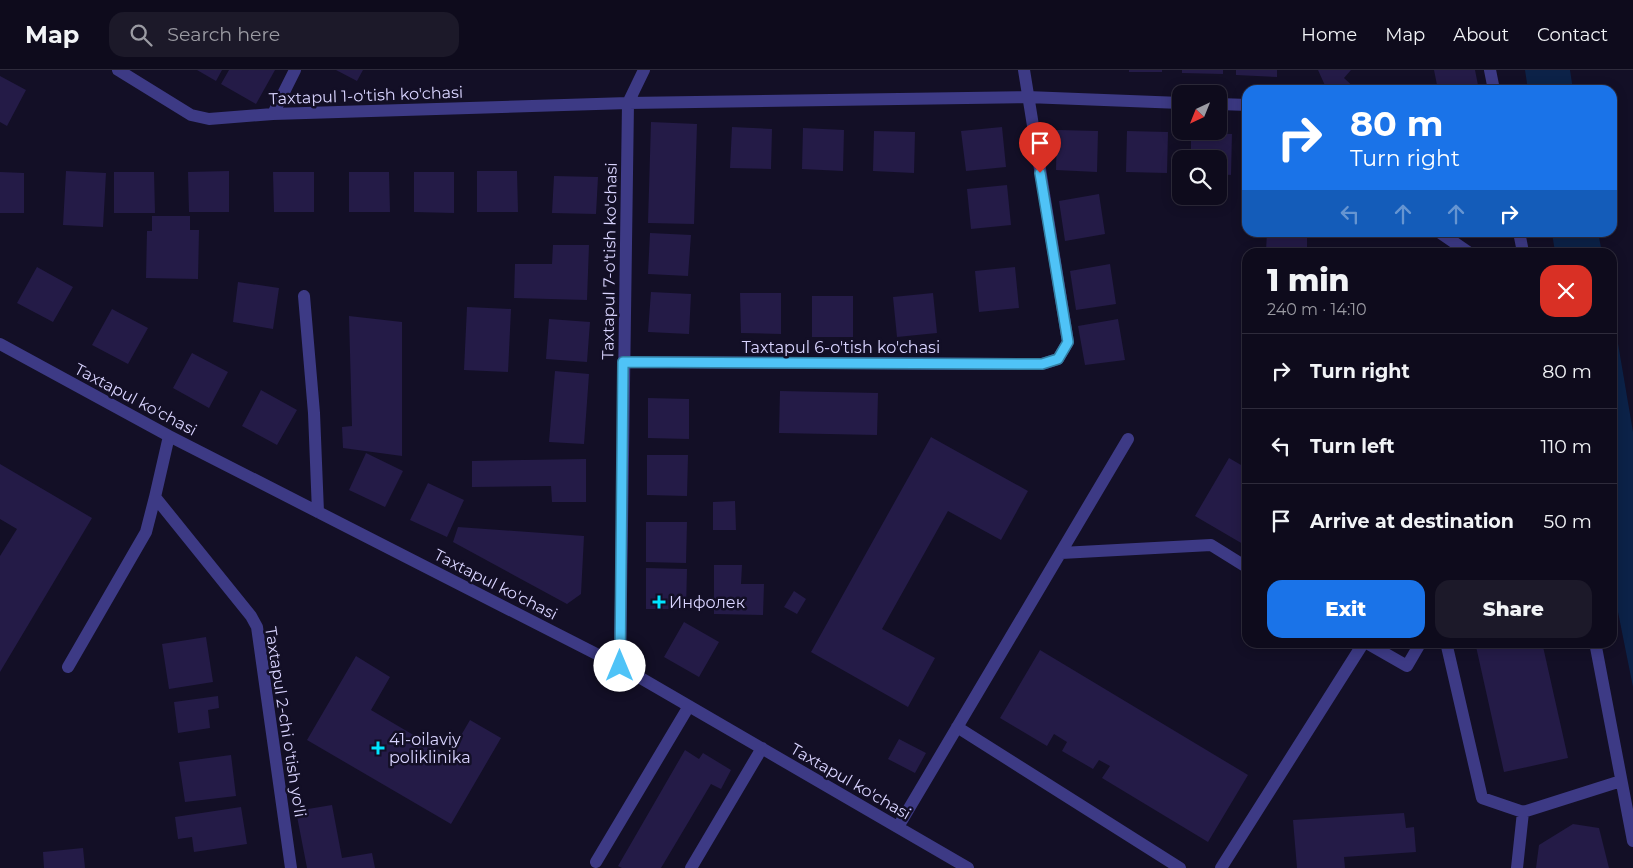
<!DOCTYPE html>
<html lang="en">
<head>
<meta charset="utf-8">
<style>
	:root { --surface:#0e0b1c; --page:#1c1929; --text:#f1f3f6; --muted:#9b9ba3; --line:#2e2b3b; --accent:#1a73e8 }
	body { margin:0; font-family:Montserrat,sans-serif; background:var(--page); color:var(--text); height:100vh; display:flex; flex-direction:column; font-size:19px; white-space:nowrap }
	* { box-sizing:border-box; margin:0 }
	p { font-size:16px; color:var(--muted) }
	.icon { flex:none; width:28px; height:28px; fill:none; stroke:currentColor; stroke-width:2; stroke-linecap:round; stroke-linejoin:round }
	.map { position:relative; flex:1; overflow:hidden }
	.sheet { position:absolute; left:1242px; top:178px; width:375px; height:400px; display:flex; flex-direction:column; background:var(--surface); border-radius:15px; box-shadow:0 2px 12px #0003,0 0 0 1px var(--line) }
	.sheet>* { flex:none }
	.banner { position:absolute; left:1242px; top:15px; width:375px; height:152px; border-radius:15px; box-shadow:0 2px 12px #0003,0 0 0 1px var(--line); background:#1a73e8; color:#fff; overflow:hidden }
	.needle { width:32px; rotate:223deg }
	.fabs { position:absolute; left:1172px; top:15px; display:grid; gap:10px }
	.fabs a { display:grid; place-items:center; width:55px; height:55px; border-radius:10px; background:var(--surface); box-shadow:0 2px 12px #0003,0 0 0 1px var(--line); font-size:25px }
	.pin { position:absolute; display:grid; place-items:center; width:42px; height:42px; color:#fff; margin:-51px -21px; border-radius:50% 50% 50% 0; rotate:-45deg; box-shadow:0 0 5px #0007 }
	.pin .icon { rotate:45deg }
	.me { position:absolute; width:55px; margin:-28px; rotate:0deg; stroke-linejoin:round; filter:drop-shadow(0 0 4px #0008) }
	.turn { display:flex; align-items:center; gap:18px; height:105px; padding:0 25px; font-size:22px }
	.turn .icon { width:65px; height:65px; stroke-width:2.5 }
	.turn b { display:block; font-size:35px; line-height:42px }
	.lanes { display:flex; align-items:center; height:48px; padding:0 25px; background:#0003; justify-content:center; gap:25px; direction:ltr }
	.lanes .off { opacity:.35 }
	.round { display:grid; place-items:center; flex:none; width:52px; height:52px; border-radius:15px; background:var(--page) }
	.overview { display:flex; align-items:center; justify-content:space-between; height:85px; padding:0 25px }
	h1 { font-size:30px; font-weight:800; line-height:38px }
	.button { display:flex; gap:10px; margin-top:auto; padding:10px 25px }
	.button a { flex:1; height:58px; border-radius:15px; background:var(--accent); color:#fff; font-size:20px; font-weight:800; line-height:58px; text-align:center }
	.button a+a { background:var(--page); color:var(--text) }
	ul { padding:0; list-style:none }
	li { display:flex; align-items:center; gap:15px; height:75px; padding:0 25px; border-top:1px solid var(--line) }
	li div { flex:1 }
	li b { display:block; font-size:19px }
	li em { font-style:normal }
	header { display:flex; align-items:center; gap:30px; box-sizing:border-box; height:70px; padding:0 25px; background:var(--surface); border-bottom:1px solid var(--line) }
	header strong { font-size:24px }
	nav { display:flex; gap:28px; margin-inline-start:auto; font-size:18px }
	.search { width:350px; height:45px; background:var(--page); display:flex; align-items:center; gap:12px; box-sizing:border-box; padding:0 18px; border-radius:15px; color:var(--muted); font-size:19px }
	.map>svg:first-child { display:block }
</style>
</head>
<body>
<header>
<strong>Map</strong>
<div class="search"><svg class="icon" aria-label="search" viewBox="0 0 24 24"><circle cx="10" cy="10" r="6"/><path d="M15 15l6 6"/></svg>Search here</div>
<nav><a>Home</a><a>Map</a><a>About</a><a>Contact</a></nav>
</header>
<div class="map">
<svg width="1633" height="798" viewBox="0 0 1633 798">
	<rect width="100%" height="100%" fill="#130f26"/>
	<path fill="#0c2248" d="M1525,0H1570L1573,20H1528Z
		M1552,163H1598L1602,182H1555Z
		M1613,244L1633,362V617L1613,517Z"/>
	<path fill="#241b47" d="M197,0H222L216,11Z
		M229,0H275L256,34L221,14Z
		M336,0H363L357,11Z
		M1129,0H1162V2H1129Z
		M1182,0H1223V4L1182,3Z
		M1236,0H1277V7L1236,5Z
		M1318,0H1351L1344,8L1357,20H1327Z
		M1434,0H1475L1479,20H1438Z
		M0,6L26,20L7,56L0,52Z
		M651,52L697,54L694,154L648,153Z
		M732,57L772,59L771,99L730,98Z
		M1002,57L1006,97L966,101L961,61Z
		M803,58L844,60L843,101L802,99Z
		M1057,60L1098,61L1097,102L1056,100Z
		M874,61L915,62L914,103L873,101Z
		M1127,61L1168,62L1167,103L1126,102Z
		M1191,63L1232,64L1231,105L1219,104V89H1191Z
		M66,101L106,103L103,157L63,155Z
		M229,101V142H189L188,102Z
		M477,101H517L518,142H477Z
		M0,102L24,103V143H0Z
		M114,102H154L155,143H114Z
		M273,102H314V142H274Z
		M349,102H389L390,142H349Z
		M414,102H454V143L414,142Z
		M554,106L598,107L596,144L552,143Z
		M1007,115L1011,155L971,159L967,119Z
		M1099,124L1105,164L1065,171L1059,131Z
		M152,146H190V160H199L198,209L146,208L147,161H152Z
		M1267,162H1307V182L1266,181Z
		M650,163L691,165L688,206L648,204Z
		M553,175H589L587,230L514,228L515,194H552Z
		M1110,194L1116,234L1076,240L1070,201Z
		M37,197L73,217L53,252L17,233Z
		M1015,197L1019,238L979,242L975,201Z
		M238,212L279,218L273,259L233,252Z
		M651,222L691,224L689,264L648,262Z
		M740,223H781V264L741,263Z
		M933,223L937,263L897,267L893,227Z
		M812,226H853V267H812Z
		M467,237L511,239L508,302L464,300Z
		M112,239L148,258L128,294L92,275Z
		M349,246L402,252V386L343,378L342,357L352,356Z
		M549,249L590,252L587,292L546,289Z
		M1118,249L1125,290L1085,295L1078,256Z
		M192,283L228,302L209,338L173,318Z
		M555,301L589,304L584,374L549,372Z
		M261,320L297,340L277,375L242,356Z
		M780,321L878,323L877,365L779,363Z
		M648,328L689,329V369L648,368Z
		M931,367L1028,421L1001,470L948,441L882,559L935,588L908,637L811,582Z
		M366,383L403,401L385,437L349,420Z
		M647,385H688L687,426L647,425Z
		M1229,388L1248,399V477L1195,446Z
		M586,389V432H552L551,416L472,417V391Z
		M0,394L92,448L0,602V486L17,459L0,449Z
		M428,413L464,430L447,467L410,450Z
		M735,431L736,460H713V432Z
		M646,452H687L686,493L646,492Z
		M458,457L584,466L581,524L567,534L453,472Z
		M714,495H742L741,514H764L763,545L714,544Z
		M646,498L687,499L686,539H646Z
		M794,521L806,529L797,544L784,537Z
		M684,552L719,572L699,607L664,587Z
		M206,567L213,612L169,619L162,574Z
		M1475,572H1542L1568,688L1504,702Z
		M1040,580L1248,705L1208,772L1102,708L1110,696L1099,690L1093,699L1062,681L1067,672L1054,664L1047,676L1000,648Z
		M356,586L390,607L371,640L449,686L470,650L501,668L451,754L307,670Z
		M218,626L219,638L208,640L210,658L178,663L174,632Z
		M899,669L926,683L915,703L888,689Z
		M685,680L699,689L703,683L731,700L721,719L711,714L661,798H622L618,796Z
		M231,685L236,726L185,732L179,692Z
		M332,735L342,788L372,783L375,798H307L296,741Z
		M241,737L247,774L194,782L192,767L178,769L175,747Z
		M1404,743L1406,758L1414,757L1416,782L1344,787L1345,798H1297L1293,750Z
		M1573,754L1599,758L1609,798H1536L1539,775Z
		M83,778L85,798H44L43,782Z"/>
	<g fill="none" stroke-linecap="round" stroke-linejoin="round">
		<path stroke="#3d3a85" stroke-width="12" d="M118,0L191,45L209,49L273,44L628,33L1027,27L1181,33
			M1490,0L1494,20
			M1219,34L1248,35
			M273,44L295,0
			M1439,162L1468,182
			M1519,162L1523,182
			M304,226L314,343L318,442
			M0,274L169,366L620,596L968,798
			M623,292L1042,294L1058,289L1068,272L1024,0
			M169,366L155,427L251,546L257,557L291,798
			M1061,483L1211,475L1248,498
			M1365,572L1407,596L1421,572
			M1446,572L1482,728L1523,742
			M1595,572L1633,771
			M620,596L628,33L644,0
			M68,597L146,462L155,427
			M957,657L1180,798
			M898,757L1128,369
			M596,792L689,636
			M691,798L762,678
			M1221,798L1364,572
			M1517,798L1523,742L1621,711"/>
	</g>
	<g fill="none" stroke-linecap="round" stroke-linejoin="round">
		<defs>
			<path id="route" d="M620,596L623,292L1042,294L1058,289L1068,272L1040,103"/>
		</defs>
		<use href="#route" stroke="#337fa1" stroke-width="12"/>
		<use href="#route" stroke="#4fc3f7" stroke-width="9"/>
	</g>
	<g fill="#00e5ff" stroke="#130f26" stroke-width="2">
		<path d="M656.5 524.5h5v5h5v5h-5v5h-5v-5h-5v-5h5z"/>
		<path d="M375.5 670.5h5v5h5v5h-5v5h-5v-5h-5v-5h5z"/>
	</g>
	<g text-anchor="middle" stroke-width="5" stroke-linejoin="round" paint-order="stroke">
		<g font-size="16" fill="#d9d4ff" stroke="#130f26">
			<text transform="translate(366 25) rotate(-2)" y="6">Taxtapul 1-o'tish ko'chasi</text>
			<text transform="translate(609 191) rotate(-89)" y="6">Taxtapul 7-o'tish ko'chasi</text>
			<text x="841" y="283">Taxtapul 6-o'tish ko'chasi</text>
			<text transform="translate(136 329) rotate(28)" y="6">Taxtapul ko'chasi</text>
			<text transform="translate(496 514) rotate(27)" y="6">Taxtapul ko'chasi</text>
			<text transform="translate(286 652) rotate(81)" y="6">Taxtapul 2-chi o'tish yo'li</text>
			<text transform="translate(851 711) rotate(30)" y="6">Taxtapul ko'chasi</text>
		</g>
		<g font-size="16" fill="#d9d4ff" stroke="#130f26" text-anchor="start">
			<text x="669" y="538">Инфолек</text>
			<text x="389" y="675">41-oilaviy<tspan x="389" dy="18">poliklinika</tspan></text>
		</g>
	</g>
</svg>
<div class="fabs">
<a><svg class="needle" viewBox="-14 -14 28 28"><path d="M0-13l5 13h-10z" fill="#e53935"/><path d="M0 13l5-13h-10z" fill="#9b9ba3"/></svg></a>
<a><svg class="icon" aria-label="search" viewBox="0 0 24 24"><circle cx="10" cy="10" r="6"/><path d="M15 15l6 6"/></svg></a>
</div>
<div class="pin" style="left:1040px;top:103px;background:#d93025"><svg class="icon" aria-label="arrive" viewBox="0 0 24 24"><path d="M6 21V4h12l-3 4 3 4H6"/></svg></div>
<svg class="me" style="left:620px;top:596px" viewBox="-20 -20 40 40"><circle r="19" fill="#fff"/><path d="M0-13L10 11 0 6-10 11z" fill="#4fc3f7"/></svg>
<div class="banner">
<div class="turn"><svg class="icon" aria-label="right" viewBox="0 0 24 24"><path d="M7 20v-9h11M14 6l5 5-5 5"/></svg><div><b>80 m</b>Turn right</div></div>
<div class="lanes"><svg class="icon off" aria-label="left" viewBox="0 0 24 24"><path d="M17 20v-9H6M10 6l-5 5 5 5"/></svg><svg class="icon off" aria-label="ahead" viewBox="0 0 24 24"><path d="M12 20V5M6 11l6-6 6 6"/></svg><svg class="icon off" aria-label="ahead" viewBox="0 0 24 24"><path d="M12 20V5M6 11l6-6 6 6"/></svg><svg class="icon" aria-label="right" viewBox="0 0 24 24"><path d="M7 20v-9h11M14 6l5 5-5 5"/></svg></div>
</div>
<section class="sheet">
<div class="overview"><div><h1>1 min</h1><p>240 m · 14:10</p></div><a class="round" style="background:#d93025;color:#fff"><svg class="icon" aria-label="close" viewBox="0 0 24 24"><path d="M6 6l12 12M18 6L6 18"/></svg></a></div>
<ul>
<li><svg class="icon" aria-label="right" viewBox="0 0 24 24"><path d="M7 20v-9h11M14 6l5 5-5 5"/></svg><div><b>Turn right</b></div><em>80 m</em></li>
<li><svg class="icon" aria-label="left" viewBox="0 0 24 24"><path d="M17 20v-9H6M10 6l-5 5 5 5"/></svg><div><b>Turn left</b></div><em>110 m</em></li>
<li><svg class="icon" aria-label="arrive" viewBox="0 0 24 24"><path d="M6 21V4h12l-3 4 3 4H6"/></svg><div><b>Arrive at destination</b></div><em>50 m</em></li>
</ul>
<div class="button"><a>Exit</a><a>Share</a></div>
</section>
</div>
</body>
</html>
